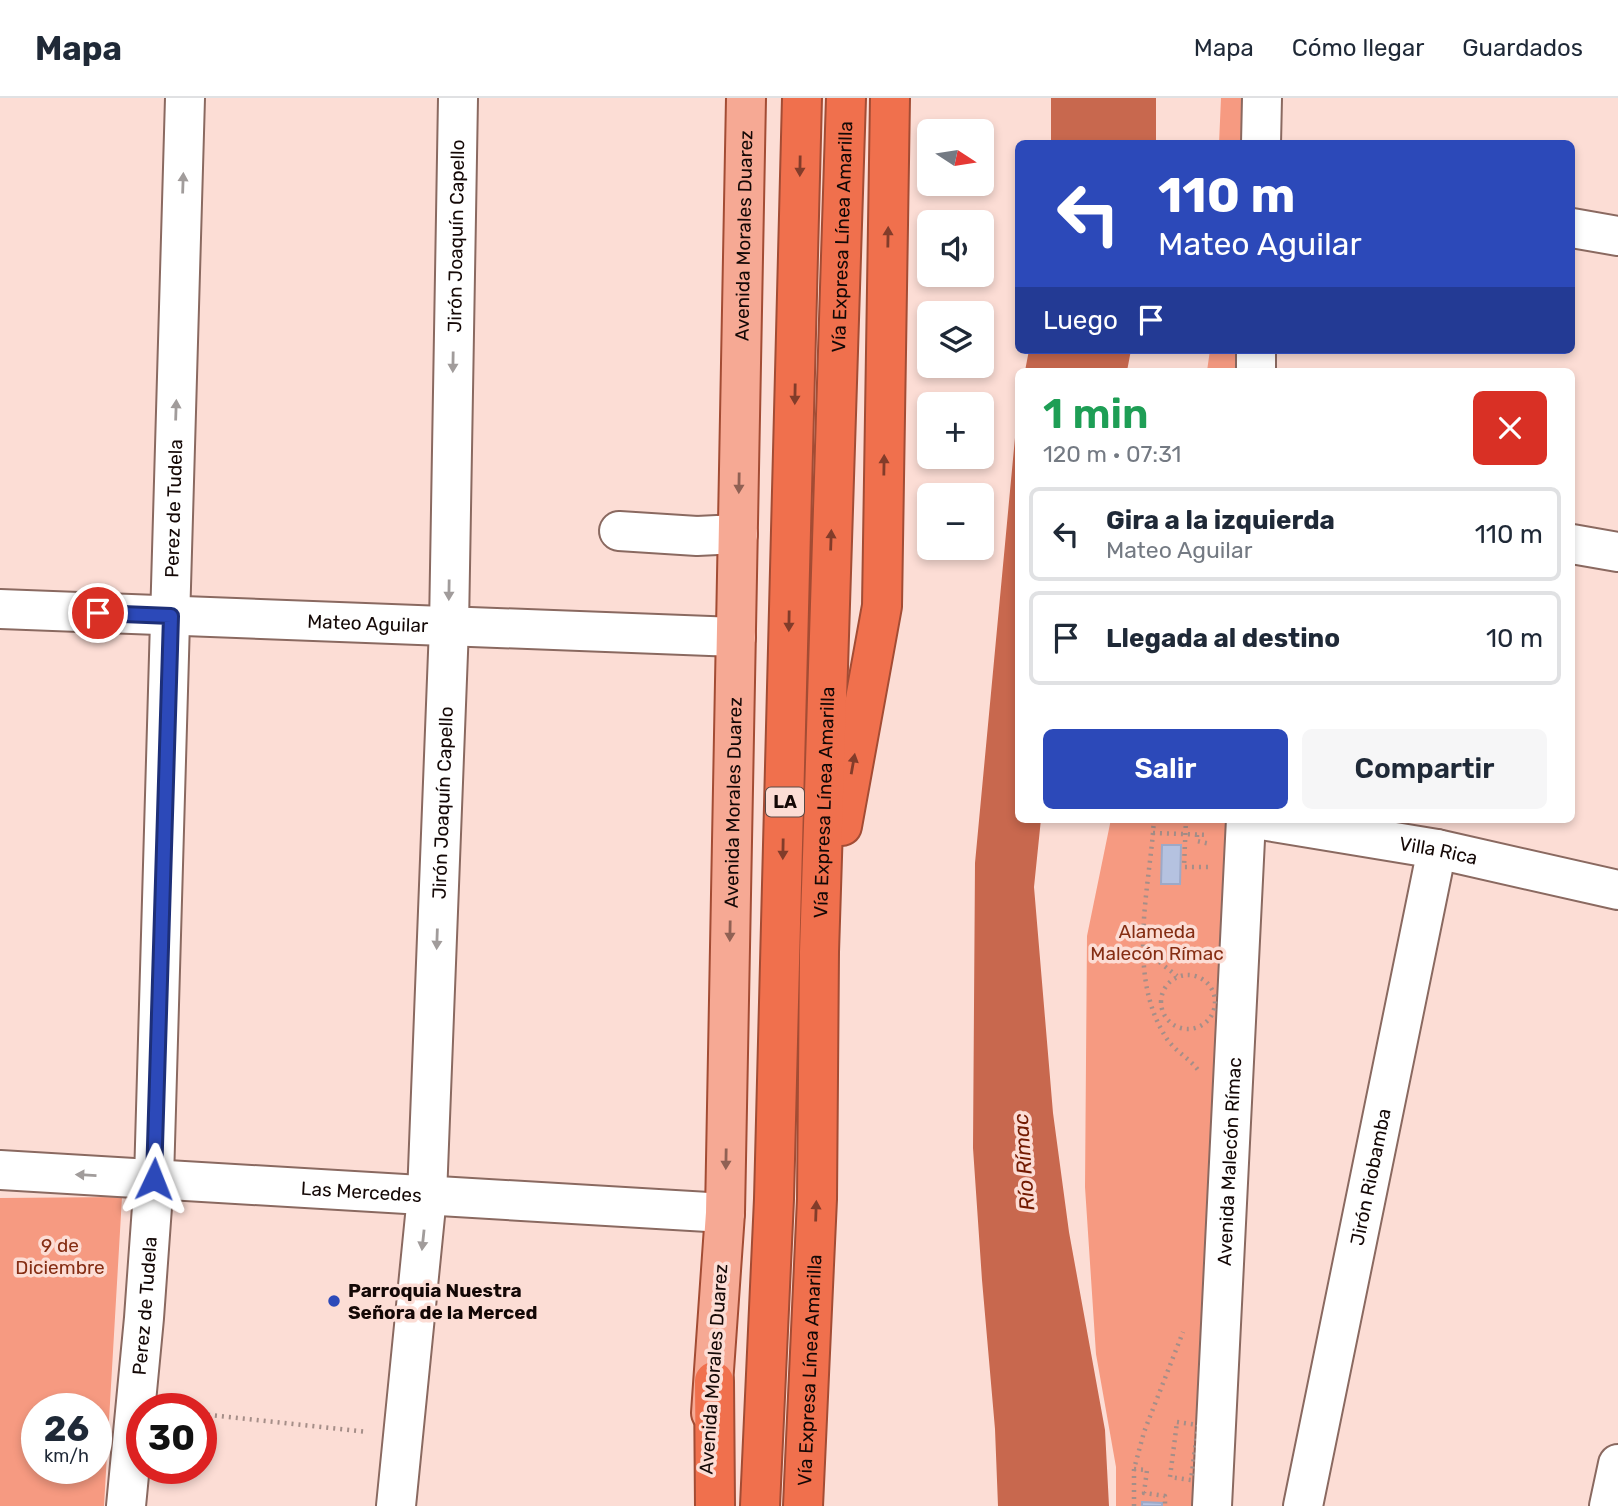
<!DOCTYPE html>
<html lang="es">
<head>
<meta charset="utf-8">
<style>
	:root { --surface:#fff; --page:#f6f6f7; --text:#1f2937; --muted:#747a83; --line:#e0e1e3; --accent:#2c49b9 }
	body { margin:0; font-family:Rubik,sans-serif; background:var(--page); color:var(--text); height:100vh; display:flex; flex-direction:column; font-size:26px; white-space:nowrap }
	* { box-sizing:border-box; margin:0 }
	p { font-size:23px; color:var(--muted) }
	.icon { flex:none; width:38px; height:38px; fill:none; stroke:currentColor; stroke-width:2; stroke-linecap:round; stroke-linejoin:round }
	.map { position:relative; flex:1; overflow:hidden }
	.side { position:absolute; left:1015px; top:270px; width:560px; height:455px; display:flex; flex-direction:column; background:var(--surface); border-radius:10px; box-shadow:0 4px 10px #0003 }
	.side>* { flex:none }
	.guide { position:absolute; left:1015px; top:42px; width:560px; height:214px; border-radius:10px; box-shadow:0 4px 10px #0003; background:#2c49b9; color:#fff; overflow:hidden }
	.needle { width:46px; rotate:102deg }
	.fabs { position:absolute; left:917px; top:21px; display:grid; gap:14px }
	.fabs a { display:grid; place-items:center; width:77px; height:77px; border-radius:10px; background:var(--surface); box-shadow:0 4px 10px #0003; font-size:35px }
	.speed { position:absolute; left:21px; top:1295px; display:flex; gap:14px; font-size:35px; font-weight:700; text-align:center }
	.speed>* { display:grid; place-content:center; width:91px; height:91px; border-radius:50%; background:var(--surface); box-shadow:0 4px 10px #0003; line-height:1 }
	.speed small { font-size:18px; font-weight:400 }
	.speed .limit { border:10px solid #d22; background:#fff; color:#111 }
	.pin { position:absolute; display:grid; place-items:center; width:60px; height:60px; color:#fff; margin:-30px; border:4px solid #fff; border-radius:50%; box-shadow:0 2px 7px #0007 }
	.me { position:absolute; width:77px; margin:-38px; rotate:2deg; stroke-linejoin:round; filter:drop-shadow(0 0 5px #0008) }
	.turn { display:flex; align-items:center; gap:24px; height:147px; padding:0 28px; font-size:32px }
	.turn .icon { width:91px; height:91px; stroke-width:2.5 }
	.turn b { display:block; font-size:49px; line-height:60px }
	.then { display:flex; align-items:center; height:66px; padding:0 28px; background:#0003; gap:14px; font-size:26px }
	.round { display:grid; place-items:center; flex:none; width:74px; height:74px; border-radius:10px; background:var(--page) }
	.headline { display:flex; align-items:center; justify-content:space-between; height:119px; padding:0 28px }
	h1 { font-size:42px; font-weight:600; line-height:52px; color:#1e9e55 }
	.cta { display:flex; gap:14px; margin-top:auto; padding:14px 28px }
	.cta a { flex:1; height:80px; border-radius:10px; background:var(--accent); color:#fff; font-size:28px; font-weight:600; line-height:80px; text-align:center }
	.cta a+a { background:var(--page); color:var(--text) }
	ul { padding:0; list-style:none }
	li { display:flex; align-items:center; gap:21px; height:94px; margin:0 14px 10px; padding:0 14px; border:4px solid var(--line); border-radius:10px }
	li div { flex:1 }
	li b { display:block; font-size:26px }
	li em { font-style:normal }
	header { display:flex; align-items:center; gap:42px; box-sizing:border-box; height:98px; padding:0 35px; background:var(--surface); border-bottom:2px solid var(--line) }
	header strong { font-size:33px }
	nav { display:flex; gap:38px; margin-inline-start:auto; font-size:24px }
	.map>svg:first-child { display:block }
</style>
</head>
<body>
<header>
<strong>Mapa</strong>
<nav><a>Mapa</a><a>Cómo llegar</a><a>Guardados</a></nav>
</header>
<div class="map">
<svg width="1618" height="1408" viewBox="0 0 1618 1408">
	<rect width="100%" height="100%" fill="#fcddd5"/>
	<path fill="#f69a81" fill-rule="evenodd" d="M1221,0H1251L1249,45L1219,46Z
		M1210,252H1245V273H1207Z
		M1111,721H1234L1202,1408H1116V1369L1096,1256L1085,1089L1087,838Z
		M122,1099L104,1408H0V1100ZM37,1311H96V1370H37Z"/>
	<path fill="#c8684e" d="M1051,0H1156V45H1051Z
		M1029,252H1131L1127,273H1025Z
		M1018,308V721H1041L1034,789L1053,1015L1069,1134L1105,1332L1109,1408H998L995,1331L982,1182L973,1050L975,765Z"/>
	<path fill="#b5c2e0" stroke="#9da9c7" stroke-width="2" d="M1162,747H1181L1180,786H1161Z
		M1142,1404L1162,1405V1408H1142Z"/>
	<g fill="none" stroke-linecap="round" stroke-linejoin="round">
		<defs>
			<g id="minor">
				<path d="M1261,46L1262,0"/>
				<path d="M1572,130L1618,138"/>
				<path d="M1256,273V252"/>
				<path d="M619,433L697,438L738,436"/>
				<path d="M1572,446L1618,454"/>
				<path id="s1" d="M0,511L736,539"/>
				<path id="s2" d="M1255,721L1437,751L1618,792"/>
				<path id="s3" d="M0,1072L725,1115"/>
				<path id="s4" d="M126,1408L144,1220L154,1081L185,0"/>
				<path id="s5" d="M396,1408L427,1098L449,529L458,0"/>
				<path id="s6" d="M1212,1408L1246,721"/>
				<path id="s7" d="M1303,1408L1437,751"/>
				<path d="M1609,1408L1618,1366"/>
			</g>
			<g id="major">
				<path id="s8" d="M711,1315L725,1115L746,0"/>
			</g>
			<g id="highway">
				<path d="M842,728L882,508L890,0"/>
				<path d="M714,1283L715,1408"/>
				<path d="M760,1408L774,1101L802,0"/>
				<path id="s9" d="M803,1408L817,1101L819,854L846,0"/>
			</g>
		</defs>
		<use href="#minor" stroke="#8a6960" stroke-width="42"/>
		<use href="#major" stroke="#a34c34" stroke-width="42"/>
		<use href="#highway" stroke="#a34c34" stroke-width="42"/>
		<path stroke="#a58e88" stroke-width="4.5" stroke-dasharray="2 5" stroke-linecap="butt" d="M1154,721L1153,735L1208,737
			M1186,721L1184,769H1209
			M1153,735C1147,801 1128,882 1167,941C1175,953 1189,960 1198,972
			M1197,737V743L1210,746
			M1143,851L1177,878
			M1161 904a27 27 0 1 1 54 0a27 27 0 1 1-54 0Z
			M201,1316L367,1334
			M1177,1324L1198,1327L1191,1382L1170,1379Z
			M1134,1371L1147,1372L1144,1395L1165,1398V1408
			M1134,1408V1371L1144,1334L1183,1234"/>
		<use href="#minor" stroke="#fff" stroke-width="38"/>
		<use href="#major" stroke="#f6a994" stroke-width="38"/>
		<use href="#highway" stroke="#f0704d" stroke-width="38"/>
	</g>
	<defs><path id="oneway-solid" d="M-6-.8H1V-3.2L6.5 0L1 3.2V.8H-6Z" transform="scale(1.75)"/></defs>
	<g fill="#823c2a">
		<use href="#oneway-solid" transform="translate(800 68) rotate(91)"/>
		<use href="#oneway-solid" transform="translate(888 139) rotate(-89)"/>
		<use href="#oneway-solid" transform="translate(795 296) rotate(91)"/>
		<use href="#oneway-solid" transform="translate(884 367) rotate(-89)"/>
		<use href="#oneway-solid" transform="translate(831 442) rotate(-88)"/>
		<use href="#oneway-solid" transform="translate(789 523) rotate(91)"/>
		<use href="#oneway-solid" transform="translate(853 666) rotate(-80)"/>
		<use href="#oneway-solid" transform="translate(783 751) rotate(91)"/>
		<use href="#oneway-solid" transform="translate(816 1113) rotate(-88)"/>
	</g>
	<g fill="#a19c9b">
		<use href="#oneway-solid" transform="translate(183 85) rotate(-88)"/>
		<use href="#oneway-solid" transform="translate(453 264) rotate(91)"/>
		<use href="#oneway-solid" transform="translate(176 312) rotate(-88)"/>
		<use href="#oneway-solid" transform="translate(449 492) rotate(91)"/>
		<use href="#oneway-solid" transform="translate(437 841) rotate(92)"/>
		<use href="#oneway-solid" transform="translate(86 1077) rotate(-177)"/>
		<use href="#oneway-solid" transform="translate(423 1142) rotate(96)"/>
	</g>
	<g fill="#906154">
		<use href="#oneway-solid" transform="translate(739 385) rotate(91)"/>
		<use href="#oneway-solid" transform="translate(730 833) rotate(91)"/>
		<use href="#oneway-solid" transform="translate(726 1061) rotate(91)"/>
	</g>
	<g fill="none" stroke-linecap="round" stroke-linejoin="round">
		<defs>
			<path id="route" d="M98,515L171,518L154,1081"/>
		</defs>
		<use href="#route" stroke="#1d2f78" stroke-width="18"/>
		<use href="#route" stroke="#2c49b9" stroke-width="12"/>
	</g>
	<circle fill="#2c49b9" stroke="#fcddd5" stroke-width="2.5" cx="334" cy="1203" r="7"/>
	<g text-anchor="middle" stroke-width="7" stroke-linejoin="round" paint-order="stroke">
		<rect fill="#fcddd5" stroke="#5a4844" stroke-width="2" x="766" y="689.5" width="38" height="29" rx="5"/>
		<g font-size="18" font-weight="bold" fill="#140806">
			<text x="785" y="710">LA</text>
		</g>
		<g font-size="19" fill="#140806" stroke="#fcddd5">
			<text dy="7" stroke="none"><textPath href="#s9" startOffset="1270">Vía Expresa Línea Amarilla</textPath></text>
			<text dy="7" stroke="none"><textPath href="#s5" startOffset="1272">Jirón Joaquín Capello</textPath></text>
			<text dy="7" stroke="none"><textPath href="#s8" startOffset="1178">Avenida Morales Duarez</textPath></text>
			<text dy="7" stroke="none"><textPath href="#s4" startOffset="999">Perez de Tudela</textPath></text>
			<text dy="7" stroke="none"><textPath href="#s1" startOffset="368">Mateo Aguilar</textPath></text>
			<text dy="7" stroke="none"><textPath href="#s8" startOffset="611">Avenida Morales Duarez</textPath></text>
			<text dy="7" stroke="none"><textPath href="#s9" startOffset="704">Vía Expresa Línea Amarilla</textPath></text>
			<text dy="7" stroke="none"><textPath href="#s5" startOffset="705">Jirón Joaquín Capello</textPath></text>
			<text dy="7" stroke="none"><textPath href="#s2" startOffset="186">Villa Rica</textPath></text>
			<text dy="7" stroke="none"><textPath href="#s6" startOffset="345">Avenida Malecón Rímac</textPath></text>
			<text dy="7" stroke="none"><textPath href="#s7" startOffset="336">Jirón Riobamba</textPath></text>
			<text dy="7" stroke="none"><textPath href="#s3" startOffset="362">Las Mercedes</textPath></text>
			<text dy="7" stroke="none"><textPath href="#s4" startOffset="201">Perez de Tudela</textPath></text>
			<text transform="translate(713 1271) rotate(-86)" y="7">Avenida Morales Duarez</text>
			<text dy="7" stroke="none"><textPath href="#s9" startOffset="136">Vía Expresa Línea Amarilla</textPath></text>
		</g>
		<g font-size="19" fill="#852d13" stroke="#fcddd5">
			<text x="1157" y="840">Alameda<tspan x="1157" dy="22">Malecón Rímac</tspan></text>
			<text x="60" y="1154">9 de<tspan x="60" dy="22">Diciembre</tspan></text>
		</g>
		<g font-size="19" font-weight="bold" fill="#140806" stroke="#fcddd5" text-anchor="start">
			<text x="348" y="1199">Parroquia Nuestra<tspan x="348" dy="22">Señora de la Merced</tspan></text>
		</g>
		<g font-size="21" font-style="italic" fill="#721900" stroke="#fcddd5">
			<text transform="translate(1024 1064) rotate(-94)" y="7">Río Rímac</text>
		</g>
	</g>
</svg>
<div class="fabs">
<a><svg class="needle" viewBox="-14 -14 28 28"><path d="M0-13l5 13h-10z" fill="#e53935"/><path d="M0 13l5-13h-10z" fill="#747a83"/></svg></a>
<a><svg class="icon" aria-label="sound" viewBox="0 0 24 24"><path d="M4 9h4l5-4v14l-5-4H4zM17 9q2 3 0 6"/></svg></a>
<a><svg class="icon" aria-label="layers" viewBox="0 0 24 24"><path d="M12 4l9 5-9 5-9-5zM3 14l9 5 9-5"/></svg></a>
<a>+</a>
<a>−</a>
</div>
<div class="speed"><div>26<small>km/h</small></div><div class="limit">30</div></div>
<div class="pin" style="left:98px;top:515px;background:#d93025"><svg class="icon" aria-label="arrive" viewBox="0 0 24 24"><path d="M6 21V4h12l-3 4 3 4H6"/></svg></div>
<svg class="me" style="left:154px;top:1081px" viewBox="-20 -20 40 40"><path d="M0-17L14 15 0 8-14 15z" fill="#2c49b9" stroke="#fff" stroke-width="4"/></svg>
<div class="guide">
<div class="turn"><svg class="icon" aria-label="left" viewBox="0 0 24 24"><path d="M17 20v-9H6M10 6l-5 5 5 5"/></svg><div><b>110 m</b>Mateo Aguilar</div></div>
<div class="then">Luego<svg class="icon" aria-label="arrive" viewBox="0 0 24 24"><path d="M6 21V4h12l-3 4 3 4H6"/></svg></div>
</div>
<section class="side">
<div class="headline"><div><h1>1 min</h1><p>120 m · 07:31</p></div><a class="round" style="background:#d93025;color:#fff"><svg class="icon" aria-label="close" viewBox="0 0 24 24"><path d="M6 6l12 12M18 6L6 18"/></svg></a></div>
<ul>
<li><svg class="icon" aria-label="left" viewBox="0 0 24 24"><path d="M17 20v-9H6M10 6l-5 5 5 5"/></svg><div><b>Gira a la izquierda</b><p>Mateo Aguilar</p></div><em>110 m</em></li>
<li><svg class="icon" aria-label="arrive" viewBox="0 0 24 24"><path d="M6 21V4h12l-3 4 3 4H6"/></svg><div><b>Llegada al destino</b></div><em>10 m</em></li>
</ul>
<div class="cta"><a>Salir</a><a>Compartir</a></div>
</section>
</div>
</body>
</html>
